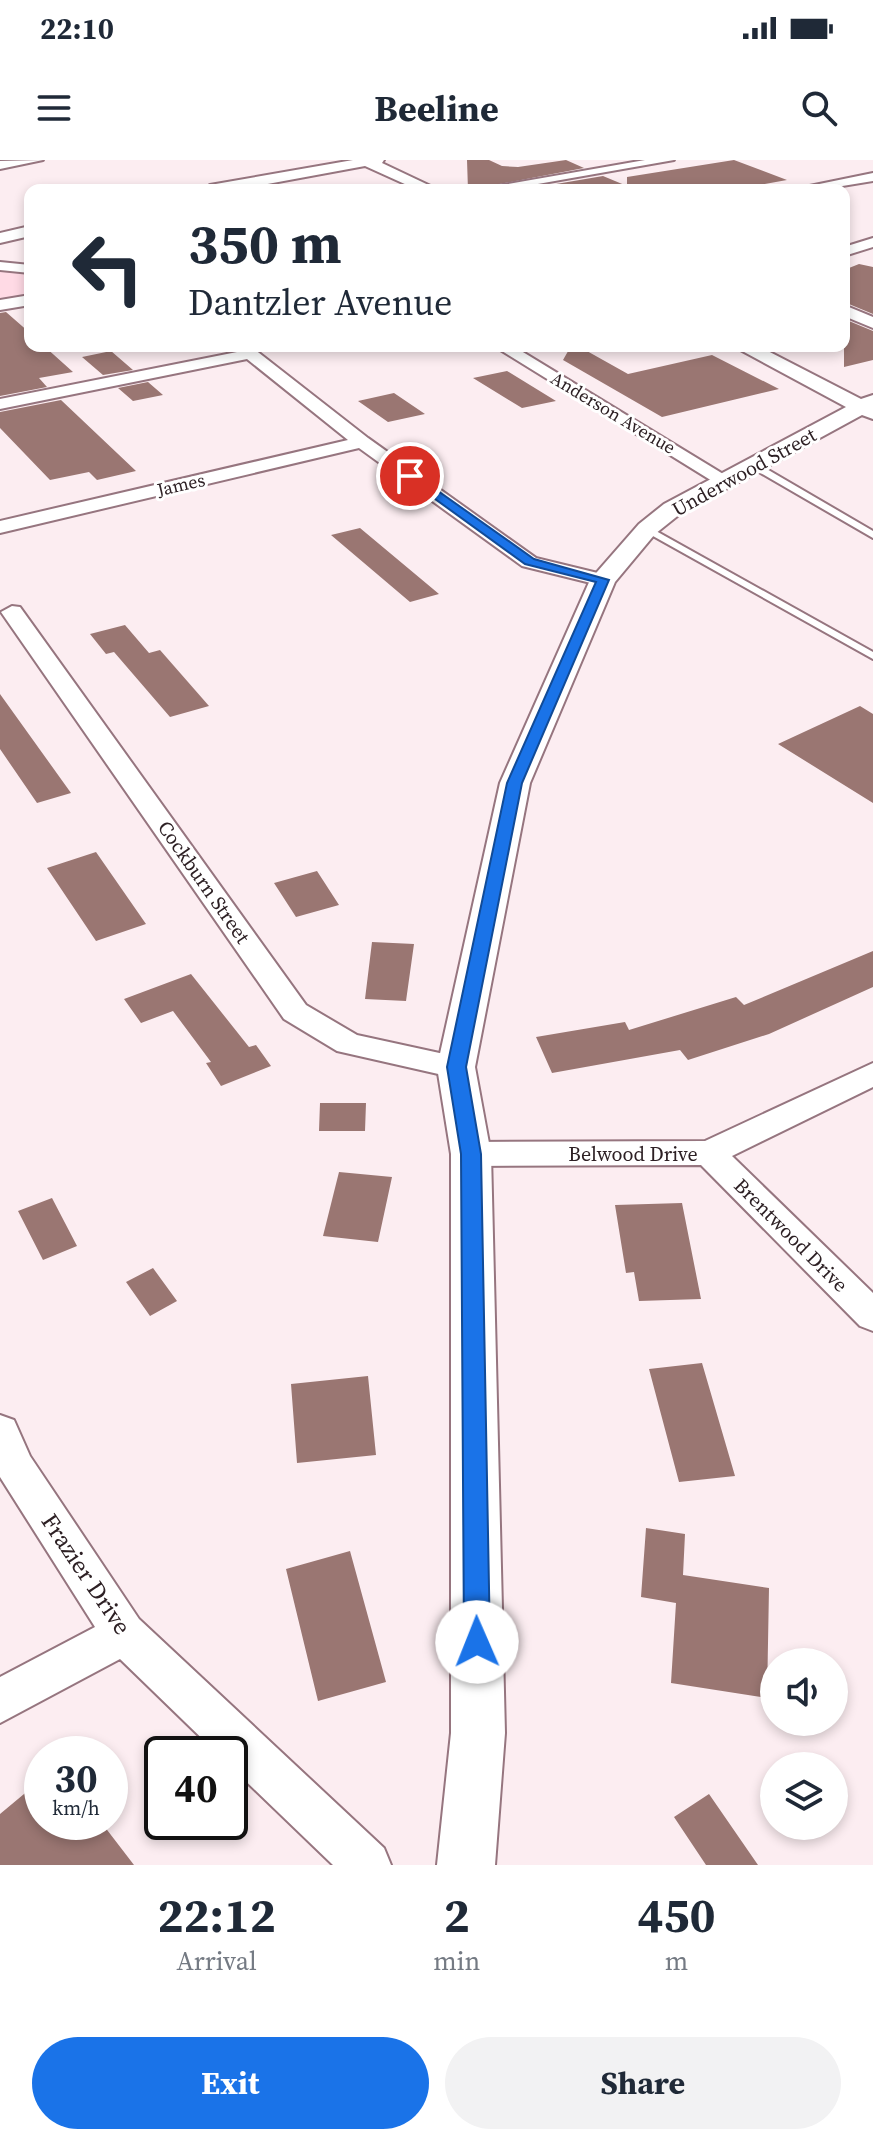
<!DOCTYPE html>
<html lang="en">
<head>
<meta charset="utf-8">
<style>
	:root { --surface:#fff; --page:#f2f2f3; --text:#1f2937; --muted:#747a83; --accent:#1a73e8 }
	body { margin:0; font-family:"Source Serif 4",serif; background:var(--page); color:var(--text); height:100vh; display:flex; flex-direction:column; font-size:30px; white-space:nowrap }
	* { box-sizing:border-box; margin:0 }
	p { font-size:26px; color:var(--muted) }
	.icon { flex:none; width:44px; height:44px; fill:none; stroke:currentColor; stroke-width:2; stroke-linecap:round; stroke-linejoin:round }
	.map { position:relative; height:1705px; overflow:hidden }
	.details { display:flex; flex-direction:column; background:var(--surface); flex:1 }
	.details>* { flex:none }
	.guide { position:absolute; left:24px; top:24px; width:826px; height:168px; border-radius:16px; box-shadow:0 4px 12px #0003; background:#fff; color:var(--text); overflow:hidden }
	.fabs { position:absolute; left:760px; top:1488px; display:grid; gap:16px }
	.fabs a { display:grid; place-items:center; width:88px; height:88px; border-radius:50%; background:var(--surface); box-shadow:0 4px 12px #0003; font-size:40px }
	.speed { position:absolute; left:24px; top:1576px; display:flex; gap:16px; font-size:40px; font-weight:700; text-align:center }
	.speed>* { display:grid; place-content:center; width:104px; height:104px; border-radius:50%; background:var(--surface); box-shadow:0 4px 12px #0003; line-height:1 }
	.speed small { font-size:20px; font-weight:400 }
	.speed .limit { border:4px solid #111; border-radius:12px; background:#fff; color:#111 }
	.pin { position:absolute; display:grid; place-items:center; width:68px; height:68px; color:#fff; margin:-34px; border:4px solid #fff; border-radius:50%; box-shadow:0 2px 8px #0007 }
	.me { position:absolute; width:88px; margin:-44px; rotate:359deg; stroke-linejoin:round; filter:drop-shadow(0 0 6px #0008) }
	.turn { display:flex; align-items:center; gap:28px; height:168px; padding:0 32px; font-size:36px }
	.turn .icon { width:104px; height:104px; stroke-width:2.5 }
	.turn b { display:block; font-size:56px; line-height:68px }
	.eta { display:flex; justify-content:space-evenly; align-items:center; height:136px; text-align:center }
	.eta b { font-size:48px; font-weight:700; line-height:56px }
	.primary-button { display:flex; gap:16px; margin-top:auto; padding:16px 32px }
	.primary-button a { flex:1; height:92px; border-radius:48px; background:var(--accent); color:#fff; font-size:32px; font-weight:700; line-height:92px; text-align:center }
	.primary-button a+a { background:var(--page); color:var(--text) }
	.status { display:flex; justify-content:space-between; align-items:center; height:56px; padding:0 40px; background:var(--surface); direction:ltr }
	.status svg { height:22px; fill:currentColor }
	header { display:flex; justify-content:space-between; align-items:center; height:104px; padding:0 32px; background:var(--surface); font-size:36px; font-weight:700 }
	.map>svg:first-child { display:block }
</style>
</head>
<body>
<div class="status"><b>22:10</b><svg viewBox="0 0 49 12"><path d="M0 12V9h3v3zM5 12V6h3v6zM10 12V3h3v9zM15 12V0h3v12zM26 1h20v11H26zM47 4h2v5h-2z"/></svg></div>
<header><svg class="icon" aria-label="menu" viewBox="0 0 24 24"><path d="M4 6h16M4 12h16M4 18h16"/></svg>Beeline<svg class="icon" aria-label="search" viewBox="0 0 24 24"><circle cx="10" cy="10" r="6"/><path d="M15 15l6 6"/></svg></header>
<div class="map">
<svg width="873" height="1705" viewBox="0 0 873 1705">
	<rect width="100%" height="100%" fill="#fcedf1"/>
	<path fill="#ffdae5" d="M0,105L30,108V139L0,145Z"/>
	<path fill="#9a7672" d="M467,0H489L502,6L518,7L566,0L584,8L468,30Z
		M734,0L787,20L730,30H521L603,16L627,26V17Z
		M859,104L873,107V154L844,142V110Z
		M6,152L30,173V186H44L73,212L39,218L47,227L0,236V153Z
		M844,159L873,171V200L844,207Z
		M571,186H578L628,214L712,195L779,229L662,257L563,200Z
		M111,191L133,210L103,215L82,197Z
		M507,211L556,241L522,248L473,218Z
		M148,222L163,235L133,241L118,228Z
		M394,233L425,254L388,262L358,241Z
		M61,240L136,311L97,320L89,312L50,320L0,268V252Z
		M360,368L439,434L410,442L331,375Z
		M125,465L149,493L160,490L209,546L170,557L114,492L106,494L90,474Z
		M0,534L71,633L37,643L0,589Z
		M860,546L873,554V643L778,584Z
		M96,692L146,764L96,781L47,708Z
		M317,711L339,745L296,757L274,723Z
		M372,782L414,784L406,841L365,839Z
		M873,791V827L769,874L688,900L680,890L552,913L536,877L625,862L629,870L736,837L744,845Z
		M191,814L249,887L256,885L271,906L221,926L206,903L211,902L173,851L141,863L124,839Z
		M320,943H366L365,971H319Z
		M339,1012L392,1017L378,1082L323,1076Z
		M52,1038L77,1086L43,1100L18,1051Z
		M682,1043L701,1139L639,1141L634,1112L626,1113L615,1045Z
		M153,1108L177,1141L150,1156L126,1122Z
		M702,1203L735,1316L679,1322L649,1209Z
		M368,1216L376,1295L297,1303L291,1224Z
		M646,1368L685,1374L683,1415L769,1428L767,1538L671,1523L676,1443L641,1437Z
		M350,1391L386,1522L318,1541L286,1409Z
		M42,1619V1662H101L134,1705H0V1654Z
		M709,1634L758,1705H706L674,1657Z"/>
	<g fill="none" stroke-linecap="round" stroke-linejoin="round">
		<defs>
			<path id="service" d="M752,304H758L873,371V378L752,308Z
				M647,366L873,492V499L644,371L642,369Z"/>
			<path id="minor" d="M43,0L0,9V1Z
				M645,0H674L504,30H474Z
				M873,13V21L818,30H790Z
				M873,78V87L844,96V87Z
				M0,102L30,105V113L0,110Z
				M30,135V145L0,150V140Z
				M844,145L873,157V168L844,156Z
				M232,186H250L368,278L536,398L610,416L613,420L603,426L522,406L359,288L0,373V361L348,280L247,199L0,249V239L237,192Z
				M494,186H513L733,320L731,324H717Z
				M12,446L20,447L306,845L357,875L467,899L472,907L467,915L456,918L337,891L284,859L1,452Z
				M873,903V927L732,996L873,1133V1171L860,1166L701,1005L471,1006L459,1003L455,994L459,985L471,982L705,981Z
				M0,1255L14,1260L30,1296L139,1459L384,1688L391,1705H333L230,1606V1594H218L120,1499L0,1563V1517L95,1467L0,1317Z"/>
			<path id="tertiary" d="M353,0H384L382,3L439,30H418L365,6L235,30H202L210,25Z
				M30,66V76L0,83V73Z
				M733,186H758L861,239L873,235V259L862,255L680,354L655,374L615,422L530,623L475,907L491,994L505,1573L495,1705H437L451,1573V994L437,907L500,623L590,420L639,364L664,344L846,247Z"/>
		</defs>
		<use href="#service" stroke="#96757f" stroke-width="4"/>
		<use href="#minor" stroke="#96757f" stroke-width="4"/>
		<use href="#tertiary" stroke="#96757f" stroke-width="4"/>
		<use href="#service" fill="#fff" fill-rule="evenodd"/>
		<use href="#minor" fill="#fff" fill-rule="evenodd"/>
		<use href="#tertiary" fill="#fff" fill-rule="evenodd"/>
	</g>
	<path fill="#1a73e8" stroke="#114b97" stroke-width="2" d="M406,314H414L534,399L609,420L522,623L466,907L481,994L490,1482L486,1491L477,1494L468,1491L464,1482L461,994L447,907L507,623L596,422L525,404L406,318Z"/>
	<g text-anchor="middle" stroke-width="6" stroke-linejoin="round" paint-order="stroke">
		<g font-size="18" fill="#2d2024" stroke="#fff">
			<text transform="translate(613 253) rotate(31)" y="6">Anderson Avenue</text>
			<text transform="translate(181 325) rotate(-13)" y="6">James</text>
		</g>
		<g font-size="20" fill="#2d2024" stroke="#fff">
			<text transform="translate(744 312) rotate(-29)" y="7">Underwood Street</text>
			<text transform="translate(204 722) rotate(55)" y="7">Cockburn Street</text>
			<text x="633" y="1001">Belwood Drive</text>
			<text transform="translate(791 1075) rotate(45)" y="7">Brentwood Drive</text>
		</g>
		<g font-size="24" fill="#2d2024" stroke="#fff">
			<text transform="translate(86 1414) rotate(56)" y="8">Frazier Drive</text>
		</g>
	</g>
</svg>
<div class="fabs">
<a><svg class="icon" aria-label="sound" viewBox="0 0 24 24"><path d="M4 9h4l5-4v14l-5-4H4zM17 9q2 3 0 6"/></svg></a>
<a><svg class="icon" aria-label="layers" viewBox="0 0 24 24"><path d="M12 4l9 5-9 5-9-5zM3 14l9 5 9-5"/></svg></a>
</div>
<div class="speed"><div>30<small>km/h</small></div><div class="limit">40</div></div>
<div class="pin" style="left:410px;top:316px;background:#d93025"><svg class="icon" aria-label="arrive" viewBox="0 0 24 24"><path d="M6 21V4h12l-3 4 3 4H6"/></svg></div>
<svg class="me" style="left:477px;top:1482px" viewBox="-20 -20 40 40"><circle r="19" fill="#fff"/><path d="M0-13L10 11 0 6-10 11z" fill="#1a73e8"/></svg>
<div class="guide">
<div class="turn"><svg class="icon" aria-label="left" viewBox="0 0 24 24"><path d="M17 20v-9H6M10 6l-5 5 5 5"/></svg><div><b>350 m</b>Dantzler Avenue</div></div>
</div>
</div>
<section class="details">
<div class="eta">
<div><b>22:12</b><p>Arrival</p></div>
<div><b>2</b><p>min</p></div>
<div><b>450</b><p>m</p></div>
</div>
<div class="primary-button"><a>Exit</a><a>Share</a></div>
</section>
</body>
</html>
